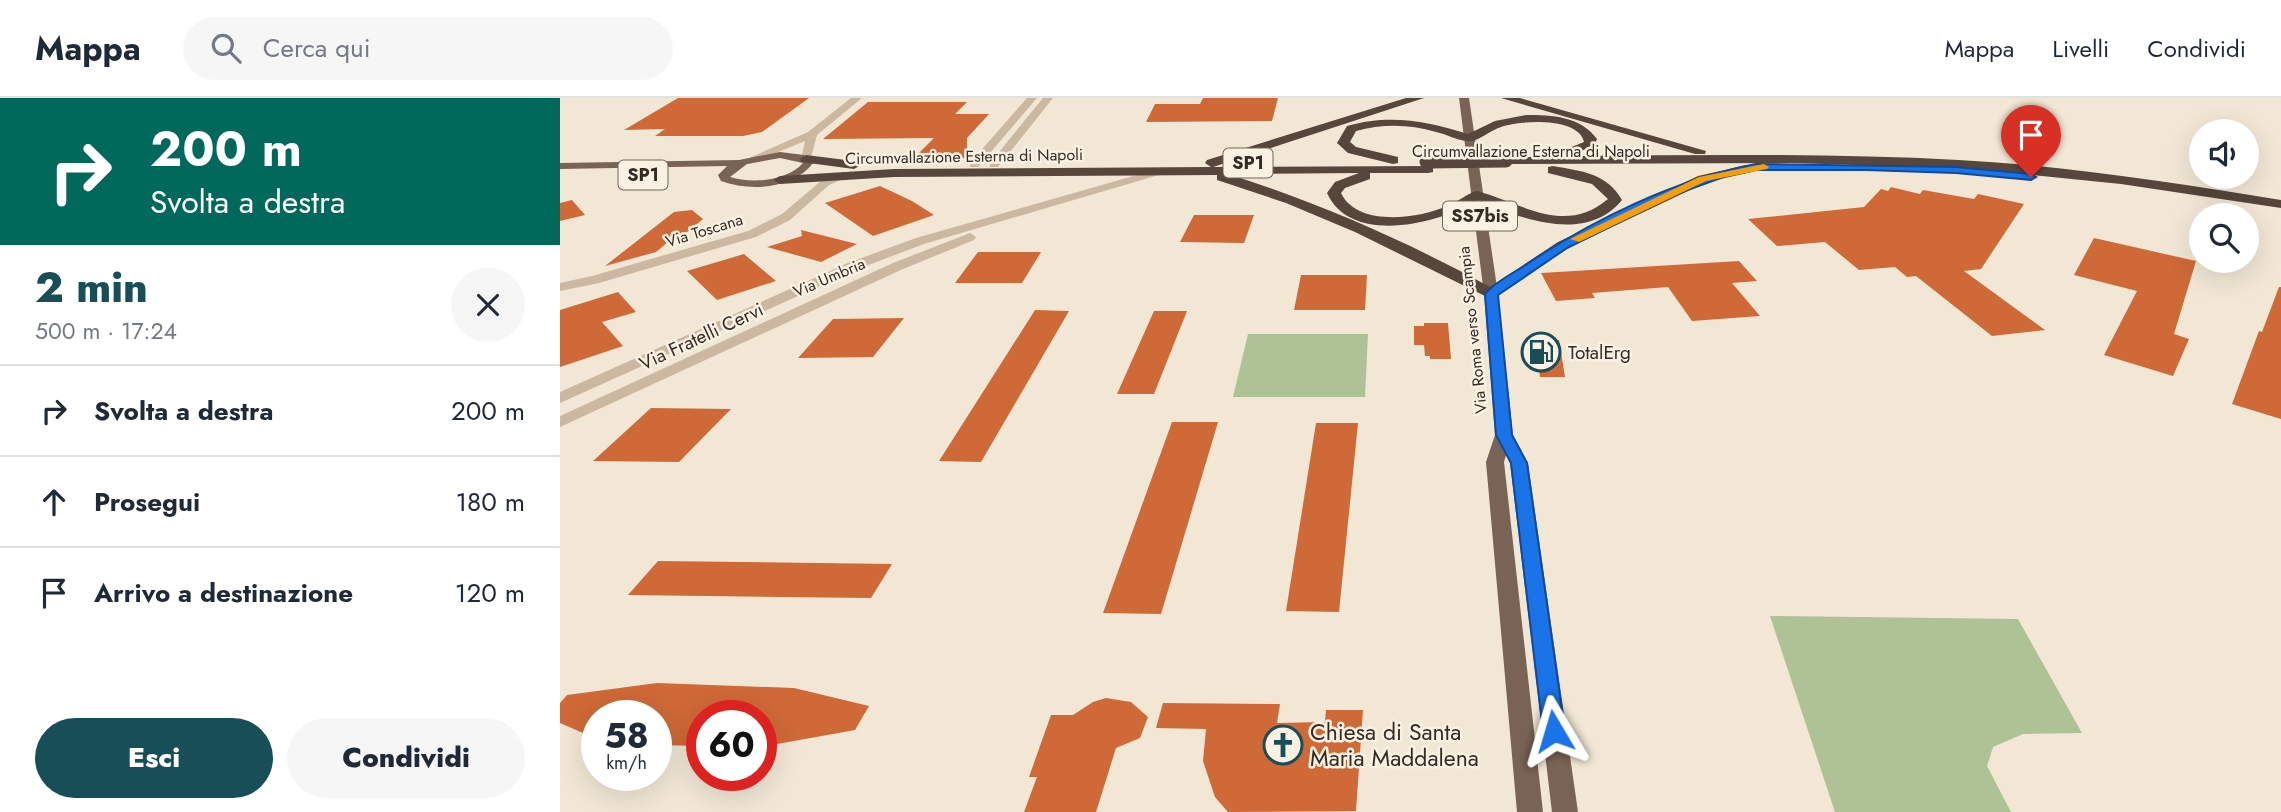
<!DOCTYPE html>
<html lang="it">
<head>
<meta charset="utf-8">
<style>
	:root { --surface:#fff; --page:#f6f6f7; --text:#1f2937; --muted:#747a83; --line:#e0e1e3; --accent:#174e58 }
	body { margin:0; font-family:Jost,sans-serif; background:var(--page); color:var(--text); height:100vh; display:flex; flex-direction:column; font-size:26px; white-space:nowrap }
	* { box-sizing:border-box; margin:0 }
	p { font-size:23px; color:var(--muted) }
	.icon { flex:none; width:38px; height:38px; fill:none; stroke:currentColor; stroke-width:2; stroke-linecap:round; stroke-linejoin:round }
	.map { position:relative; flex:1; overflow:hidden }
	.sheet { display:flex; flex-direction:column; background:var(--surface); width:560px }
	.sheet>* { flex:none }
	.hud { background:#00695c; color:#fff; overflow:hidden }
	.tools { position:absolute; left:1629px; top:21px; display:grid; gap:14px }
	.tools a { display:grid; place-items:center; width:70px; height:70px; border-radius:50%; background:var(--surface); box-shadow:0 7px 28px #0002; font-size:35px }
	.speed { position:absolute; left:21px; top:602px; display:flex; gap:14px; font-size:35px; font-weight:700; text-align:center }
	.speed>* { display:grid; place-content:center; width:91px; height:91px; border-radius:50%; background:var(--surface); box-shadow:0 7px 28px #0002; line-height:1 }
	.speed small { font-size:18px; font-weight:400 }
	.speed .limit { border:10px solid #d22; background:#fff; color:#111 }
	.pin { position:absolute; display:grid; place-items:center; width:60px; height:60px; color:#fff; margin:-72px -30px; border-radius:50% 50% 50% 0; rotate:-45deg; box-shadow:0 0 7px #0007 }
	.pin .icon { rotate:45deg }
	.me { position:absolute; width:77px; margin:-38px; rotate:353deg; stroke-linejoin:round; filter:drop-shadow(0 0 5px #0008) }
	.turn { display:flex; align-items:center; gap:24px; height:147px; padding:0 35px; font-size:32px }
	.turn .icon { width:91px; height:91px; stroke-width:2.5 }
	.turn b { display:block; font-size:49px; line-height:60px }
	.round { display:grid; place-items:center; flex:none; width:74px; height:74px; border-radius:37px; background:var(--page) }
	.headline { display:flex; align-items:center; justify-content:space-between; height:119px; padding:0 35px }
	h1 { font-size:42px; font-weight:800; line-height:52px; color:var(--accent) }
	.button { display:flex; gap:14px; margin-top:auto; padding:14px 35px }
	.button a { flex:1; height:80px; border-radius:42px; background:var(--accent); color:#fff; font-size:28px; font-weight:800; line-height:80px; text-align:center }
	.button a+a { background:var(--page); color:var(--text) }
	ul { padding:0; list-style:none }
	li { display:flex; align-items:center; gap:21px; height:91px; padding:0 35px; border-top:2px solid var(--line) }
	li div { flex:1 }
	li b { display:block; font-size:26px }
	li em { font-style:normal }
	header { display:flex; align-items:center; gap:42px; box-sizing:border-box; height:98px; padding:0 35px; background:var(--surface); border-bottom:2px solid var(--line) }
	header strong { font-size:33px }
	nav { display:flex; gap:38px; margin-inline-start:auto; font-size:24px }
	.search { width:490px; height:63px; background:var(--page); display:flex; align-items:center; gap:18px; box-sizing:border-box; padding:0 24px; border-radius:38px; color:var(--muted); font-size:26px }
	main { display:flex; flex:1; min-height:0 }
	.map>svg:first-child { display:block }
</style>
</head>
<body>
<header>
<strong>Mappa</strong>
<div class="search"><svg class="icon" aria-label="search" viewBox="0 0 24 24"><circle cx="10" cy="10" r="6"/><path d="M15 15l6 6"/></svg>Cerca qui</div>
<nav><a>Mappa</a><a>Livelli</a><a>Condividi</a></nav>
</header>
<main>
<section class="sheet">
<div class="hud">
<div class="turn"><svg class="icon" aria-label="right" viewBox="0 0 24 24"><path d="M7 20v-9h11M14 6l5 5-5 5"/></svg><div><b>200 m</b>Svolta a destra</div></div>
</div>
<div class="headline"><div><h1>2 min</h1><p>500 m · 17:24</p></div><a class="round"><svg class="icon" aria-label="close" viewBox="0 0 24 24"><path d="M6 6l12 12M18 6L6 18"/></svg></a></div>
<ul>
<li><svg class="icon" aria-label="right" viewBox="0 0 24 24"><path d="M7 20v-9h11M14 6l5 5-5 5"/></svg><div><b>Svolta a destra</b></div><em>200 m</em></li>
<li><svg class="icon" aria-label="ahead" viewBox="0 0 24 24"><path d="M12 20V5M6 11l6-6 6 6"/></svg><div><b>Prosegui</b></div><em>180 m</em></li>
<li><svg class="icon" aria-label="arrive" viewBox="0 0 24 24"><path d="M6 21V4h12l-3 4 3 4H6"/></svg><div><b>Arrivo a destinazione</b></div><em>120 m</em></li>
</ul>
<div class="button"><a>Esci</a><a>Condividi</a></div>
</section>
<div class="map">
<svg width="1721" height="714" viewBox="0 0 1721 714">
	<rect width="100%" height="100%" fill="#f2e7d5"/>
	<path fill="#afc295" d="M688,236H808L805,299H673Z
		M1210,518L1458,521L1522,635L1463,636L1433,649L1427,668L1451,714H1275Z"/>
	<path fill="#cf6937" d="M118,0H249L202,34L183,38H95L105,31L64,32Z
		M643,0H718L712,23L586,24L595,6H640Z
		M308,4H407L395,16H429L407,40V60L353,61L374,40L263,41Z
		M320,88L352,103L374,117L313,138L265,105Z
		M1331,89L1360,96L1363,92L1414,101L1418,96L1464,106L1421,171L1404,173L1485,232L1432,238L1356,178L1347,179L1335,169L1299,172L1265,144L1217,148L1188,121L1304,109L1321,91L1328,93Z
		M12,102L25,117L0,123V105Z
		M132,112L143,121L121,139H114L96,154L45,168L114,114Z
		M634,117H694L684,145L620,144Z
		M241,132L297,146L261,164L207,149L242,138Z
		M1534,140L1636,163L1614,236L1629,241L1613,278L1544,257L1577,193L1514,177Z
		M418,154H481L462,185H395Z
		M184,156L216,183L157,202L127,173Z
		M1179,163L1197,183L1172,185L1200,218L1132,223L1108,189L1032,195L1035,200L996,203L981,175Z
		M741,177H807L805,212H734Z
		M1719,189H1721V321L1672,306L1699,233L1702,234Z
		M58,194L76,214L42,224L63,248L0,269V212Z
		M475,212L509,213L421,364L379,363Z
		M594,213H627L594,296H557Z
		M344,220L313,259L238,260L273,221Z
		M864,225H888L891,261H870V258H865L864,247H854V228H864Z
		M975,242H999L1005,279H980Z
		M91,310L171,311L119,364L33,363Z
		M612,324H658L601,516L543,515Z
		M756,325H798L779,514L726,513Z
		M98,463L332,466L311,500L68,497Z
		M97,585L234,590L309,608L295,632L201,649V618H142V648L96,647V618H37V641L0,625V605L7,597Z
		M546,600L571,604L588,619L580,640L556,650L536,714H464L477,679H469L491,617H513L533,604Z
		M603,605L720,606L717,625L765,624L766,612H803L796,713L668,714L655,699L643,663L646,631L596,630Z"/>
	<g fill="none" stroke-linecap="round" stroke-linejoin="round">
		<path fill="#cbb8a1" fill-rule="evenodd" d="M291,0H302L257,37L250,63L241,61L245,43L189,66L180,64L248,34Z
			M467,0H477L418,69H410V65Z
			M483,0H493L438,69H430V65Z
			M598,71L604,74L602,76L364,146L298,171L0,305V294L288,165L356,140Z
			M283,74L287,75V79L269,87L230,122L196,139L39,185L0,193V185L32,178L188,133L222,116L261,83Z
			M410,135L416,139L414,142L343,171L0,329V318L333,165Z"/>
		<path fill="#786354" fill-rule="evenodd" d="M899,0H909L938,196L953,337L968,365L1018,714H992L950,365L946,357L944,364L983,714H957L926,364L935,337L924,196Z
			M220,54L244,57L254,64C234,91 191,94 161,83L158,77L167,68L0,71V65L179,62ZM220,60L243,65C227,83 192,86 170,79L187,66Z"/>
		<path fill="#56463b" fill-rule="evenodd" d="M846,0H864L653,69L873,68V74L868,75H810V81L785,90L781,95C797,129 858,121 887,108C898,104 906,96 917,93C962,105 1004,138 1048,101L1032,86L988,75V69L993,68C1021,73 1047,75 1062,102C1026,146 961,121 918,102C879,126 791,148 767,95L775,84L799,75L668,76C759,105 846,143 930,189L998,144L1138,78L1187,67L1194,71L1192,74L1147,84L1008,150L931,201L795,134L726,105L657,82V77L334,79L220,86L213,82L220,78L334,71L651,69L645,65L647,62Z
			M941,0H960L1146,53L1145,56H1135Z
			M966,17C992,17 1020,18 1037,41L1035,46L1012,58C1141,57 1270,55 1399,62C1507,68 1614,85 1721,102V110L1561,86L1401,70L1231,65L941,66V60L946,59H996L997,55L1024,44C1019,19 960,22 941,29C930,32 917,45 907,43C896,42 886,36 876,34C849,26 822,26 796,33L790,44L796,49L838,59V65L833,66L788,55L777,45L787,28C830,16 866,23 908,36L935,23Z
			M246,57L294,63L301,67L294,71L241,64L240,61Z"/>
		<path stroke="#56463b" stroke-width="13" d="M866,64L946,63"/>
	</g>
	<path fill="#1a73e8" stroke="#114b97" stroke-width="2" d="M1196,66L1396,69L1471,76L1476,79L1471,82L1396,75L1306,72H1196L1166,78L1114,97L1007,150L938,197L952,337L967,365L1005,633L1002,640L994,642L987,640L983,633L951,365L936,337L925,196C935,184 952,176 964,168C1032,122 1116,81 1196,66Z"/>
	<path fill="#f59e0b" d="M1204,66L1209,69L1207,71L1146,83L1019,144L1010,141L1139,79Z"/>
	<defs>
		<symbol id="fuel-ring" viewBox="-11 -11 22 22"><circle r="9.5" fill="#faf1e2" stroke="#174e58" stroke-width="1.5"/><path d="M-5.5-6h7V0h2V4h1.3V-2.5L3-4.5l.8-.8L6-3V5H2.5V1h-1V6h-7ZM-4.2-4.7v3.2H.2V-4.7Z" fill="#174e58"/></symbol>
		<symbol id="church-ring" viewBox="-11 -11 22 22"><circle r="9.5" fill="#faf1e2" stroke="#174e58" stroke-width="1.5"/><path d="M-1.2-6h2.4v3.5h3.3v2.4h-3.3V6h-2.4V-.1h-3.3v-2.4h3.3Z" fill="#174e58"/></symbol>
	</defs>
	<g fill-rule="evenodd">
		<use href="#fuel-ring" x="959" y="232" width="44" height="44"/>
		<use href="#church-ring" x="701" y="625" width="44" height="44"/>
	</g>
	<g text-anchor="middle" stroke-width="5" stroke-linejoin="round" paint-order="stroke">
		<g font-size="16" fill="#342b24" stroke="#faf1e2">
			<text x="971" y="59">Circumvallazione Esterna di Napoli</text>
			<text transform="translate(404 58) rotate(-1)" y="6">Circumvallazione Esterna di Napoli</text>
			<text transform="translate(144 132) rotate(-17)" y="6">Via Toscana</text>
			<text transform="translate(269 179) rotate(-23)" y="6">Via Umbria</text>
			<text transform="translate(912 232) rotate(-96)" y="6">Via Roma verso Scampia</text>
		</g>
		<g fill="#faf1e2" stroke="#6f665d" stroke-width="2">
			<rect x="663.5" y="50.5" width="49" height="29" rx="5"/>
			<rect x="58.5" y="62.5" width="49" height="29" rx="5"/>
			<rect x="883" y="103.5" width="74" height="29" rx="5"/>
		</g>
		<g font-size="18" font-weight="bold" fill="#342b24">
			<text x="688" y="71">SP1</text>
			<text x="83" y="83">SP1</text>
			<text x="920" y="124">SS7bis</text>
		</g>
		<g font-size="19" fill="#342b24" stroke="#faf1e2">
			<text transform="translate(141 238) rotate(-25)" y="7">Via Fratelli Cervi</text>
		</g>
		<g font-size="19" fill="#342b24" stroke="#faf1e2" text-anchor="start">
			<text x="1008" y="261">TotalErg</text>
		</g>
		<g font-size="23" fill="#342b24" stroke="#faf1e2" text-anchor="start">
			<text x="750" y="642">Chiesa di Santa<tspan x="750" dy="26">Maria Maddalena</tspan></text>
		</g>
	</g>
</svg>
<div class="tools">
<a><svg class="icon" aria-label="sound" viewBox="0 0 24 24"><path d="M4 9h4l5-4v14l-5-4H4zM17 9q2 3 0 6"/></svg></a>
<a><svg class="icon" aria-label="search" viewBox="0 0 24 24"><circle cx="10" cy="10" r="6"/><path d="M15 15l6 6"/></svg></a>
</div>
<div class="speed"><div>58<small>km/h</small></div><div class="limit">60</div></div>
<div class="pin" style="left:1471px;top:79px;background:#d93025"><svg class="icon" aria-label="arrive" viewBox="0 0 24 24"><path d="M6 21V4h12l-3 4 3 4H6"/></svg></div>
<svg class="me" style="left:994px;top:633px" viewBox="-20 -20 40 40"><path d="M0-17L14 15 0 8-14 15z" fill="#1a73e8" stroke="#fff" stroke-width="4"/></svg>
</div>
</main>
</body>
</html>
